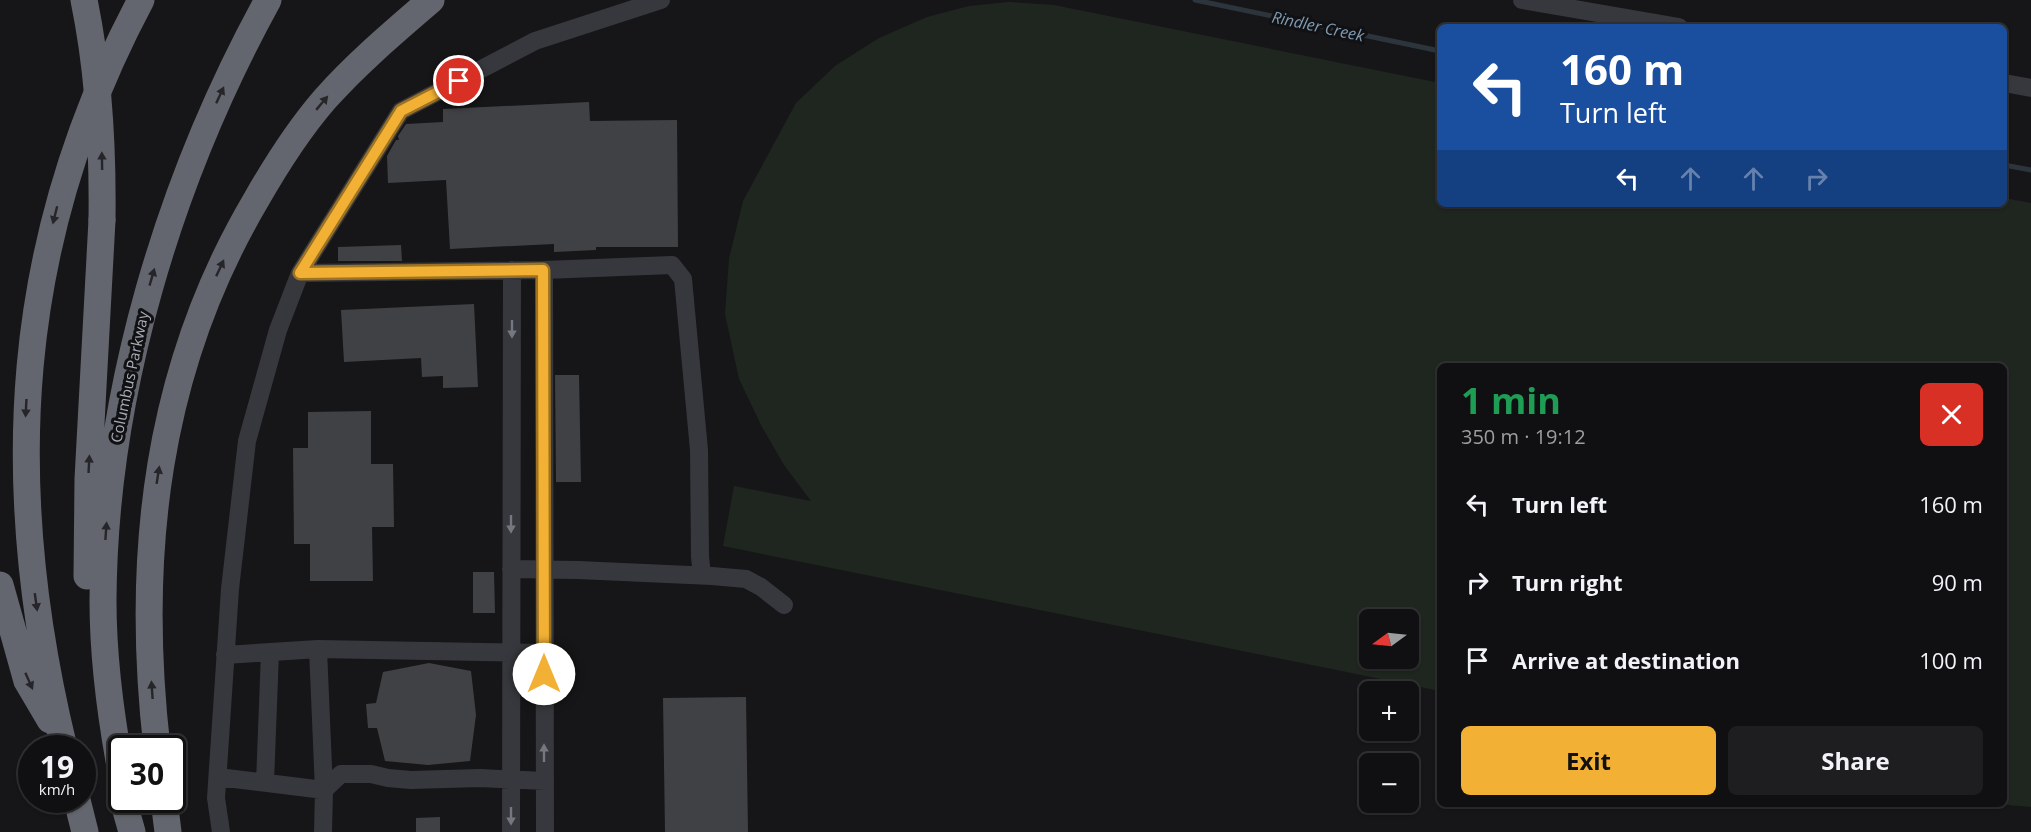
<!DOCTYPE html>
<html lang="en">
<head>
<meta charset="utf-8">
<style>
	:root { --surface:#101012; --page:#1e1e20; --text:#f1f3f6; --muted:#9c9d9f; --line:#303032; --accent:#f2b134 }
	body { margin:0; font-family:"Open Sans",sans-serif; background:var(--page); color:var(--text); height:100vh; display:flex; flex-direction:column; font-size:22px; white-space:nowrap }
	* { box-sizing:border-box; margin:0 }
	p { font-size:20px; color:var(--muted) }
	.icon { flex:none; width:33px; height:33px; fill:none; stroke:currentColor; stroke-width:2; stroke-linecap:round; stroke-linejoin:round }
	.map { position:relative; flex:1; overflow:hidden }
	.side { position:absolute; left:1437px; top:363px; width:570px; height:444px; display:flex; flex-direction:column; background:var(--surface); border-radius:9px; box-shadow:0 2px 4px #0004,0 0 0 2px var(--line) }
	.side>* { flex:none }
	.top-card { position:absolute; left:1437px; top:24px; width:570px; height:183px; border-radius:9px; box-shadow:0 2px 4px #0004,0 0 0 2px var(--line); background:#1a4fa0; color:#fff; overflow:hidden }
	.needle { width:39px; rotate:255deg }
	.buttons { position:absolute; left:1359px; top:609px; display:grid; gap:12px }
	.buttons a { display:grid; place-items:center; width:60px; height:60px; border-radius:9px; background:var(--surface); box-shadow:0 2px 4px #0004,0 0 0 2px var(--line); font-size:30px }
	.speed { position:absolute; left:18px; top:735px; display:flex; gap:12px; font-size:30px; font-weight:700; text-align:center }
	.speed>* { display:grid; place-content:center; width:78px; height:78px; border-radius:50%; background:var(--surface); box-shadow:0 2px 4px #0004,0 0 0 2px var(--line); line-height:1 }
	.speed small { font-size:15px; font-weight:400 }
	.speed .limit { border:3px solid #111; border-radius:9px; background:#fff; color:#111 }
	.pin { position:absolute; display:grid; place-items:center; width:51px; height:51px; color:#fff; margin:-26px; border:3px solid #fff; border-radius:50%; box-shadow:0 2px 6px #0007 }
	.me { position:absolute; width:66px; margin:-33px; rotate:0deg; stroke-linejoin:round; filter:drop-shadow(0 0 4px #0008) }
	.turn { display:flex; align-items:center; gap:21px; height:126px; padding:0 24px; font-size:27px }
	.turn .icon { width:78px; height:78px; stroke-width:2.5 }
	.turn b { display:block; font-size:42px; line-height:51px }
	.lanes { display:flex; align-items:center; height:57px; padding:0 24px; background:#0003; justify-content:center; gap:30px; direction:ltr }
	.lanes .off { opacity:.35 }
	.round { display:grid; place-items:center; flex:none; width:63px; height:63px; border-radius:9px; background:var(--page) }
	.head { display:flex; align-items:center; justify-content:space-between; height:102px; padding:0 24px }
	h1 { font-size:36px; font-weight:700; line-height:45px; color:#1e9e55 }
	.cta { display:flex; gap:12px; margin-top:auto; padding:12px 24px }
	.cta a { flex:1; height:69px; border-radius:9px; background:var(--accent); color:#111; font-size:24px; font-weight:700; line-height:69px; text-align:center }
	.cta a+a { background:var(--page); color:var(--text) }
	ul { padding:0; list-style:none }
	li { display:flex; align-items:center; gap:18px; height:78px; padding:0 24px }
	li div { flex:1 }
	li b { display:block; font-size:22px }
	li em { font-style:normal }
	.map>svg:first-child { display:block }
</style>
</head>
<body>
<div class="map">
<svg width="2031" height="832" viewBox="0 0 2031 832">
	<rect width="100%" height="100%" fill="#161618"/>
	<path fill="#1e261f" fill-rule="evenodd" d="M1009,2L1054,5L1440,83V204H2004V198L2031,203V807L1997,804H2004V366H1440V691L723,546L734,486L811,501L784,465L762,427L739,379L725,314L729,259L743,201L796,103L835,66L879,38L927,17L969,6ZM1370,620H1408V658H1370Z"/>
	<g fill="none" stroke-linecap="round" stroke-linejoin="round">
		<path stroke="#2c353c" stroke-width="5" d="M1195,0L1440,51
			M2004,165L2031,170"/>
	</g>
	<path fill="#404145" d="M589,102L590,121L677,120L678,247H596V250L554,252V244L450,249L446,180L388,183L387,156L396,140H399L398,136L406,124L443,122V109Z
		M401,245L402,261H338V247Z
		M474,304L478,387L443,388V376L422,377L421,358L344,362L341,310Z
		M555,375H579L581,482H556Z
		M371,411V464H393L394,527H372L373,581H310V544H294L293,448H308V412Z
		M473,572H494L495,613H473Z
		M429,663L471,671L476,715L470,761L428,765L385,761L377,728H368L366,704L376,703L383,672Z
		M746,697L748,832H665L663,698Z
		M440,817V832H416V818Z"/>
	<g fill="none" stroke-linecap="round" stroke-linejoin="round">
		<path stroke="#37383d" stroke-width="18" d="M1522,0L1679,27
			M2004,83L2031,88
			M544,270L545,832
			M300,273L401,111L535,41L661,0
			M511,569L578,570L712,576L746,579L761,587L784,605
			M225,655L318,649
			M218,777L324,790L318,649L544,653
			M265,783L270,652
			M221,832L216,798L230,589L247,441L278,330L300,273L544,270L672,265L683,279L699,450L700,557L702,575
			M323,832L324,790L341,774H371L388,778L411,780L480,778L545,781
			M511,832L512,270"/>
		<path stroke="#63666e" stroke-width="27" d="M87,576L88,479L102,220
			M0,585L27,681L50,720
			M64,748C0,485 12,242 141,0
			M157,748C135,556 156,369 256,200C276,165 298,130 325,99C357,63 395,31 431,0
			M122,777C111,719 103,660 103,601C104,395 169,180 268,0
			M77,800L85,832
			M123,800L132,832
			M164,800L168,832"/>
		<path stroke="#63666e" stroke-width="27" d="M84,0C99,73 103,146 102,220"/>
	</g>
	<defs><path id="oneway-solid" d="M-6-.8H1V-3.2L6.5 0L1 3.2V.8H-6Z" transform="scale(1.5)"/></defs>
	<g fill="#26262a">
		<use href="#oneway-solid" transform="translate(220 95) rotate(-65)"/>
		<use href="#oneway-solid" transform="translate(322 103) rotate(-50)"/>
		<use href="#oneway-solid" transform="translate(102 161) rotate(-91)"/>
		<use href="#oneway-solid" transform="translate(55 215) rotate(104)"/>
		<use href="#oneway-solid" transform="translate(220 268) rotate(-65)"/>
		<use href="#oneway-solid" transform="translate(152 277) rotate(-74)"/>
		<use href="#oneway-solid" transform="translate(26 408) rotate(93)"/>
		<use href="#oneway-solid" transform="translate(89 464) rotate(-87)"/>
		<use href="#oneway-solid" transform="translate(158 475) rotate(-81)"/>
		<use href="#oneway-solid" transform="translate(106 531) rotate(-86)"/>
		<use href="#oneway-solid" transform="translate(36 602) rotate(82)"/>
		<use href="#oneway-solid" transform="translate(29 681) rotate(66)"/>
		<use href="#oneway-solid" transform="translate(152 690) rotate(-94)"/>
	</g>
	<g fill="#757881">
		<use href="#oneway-solid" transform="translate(512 329) rotate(90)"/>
		<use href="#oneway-solid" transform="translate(511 524) rotate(90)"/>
		<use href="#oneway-solid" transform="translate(544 753) rotate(-90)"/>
		<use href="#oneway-solid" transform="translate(511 816) rotate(90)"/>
	</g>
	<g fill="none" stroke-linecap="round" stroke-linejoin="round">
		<defs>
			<path id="route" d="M459,81L401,111L300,273L543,270L544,674"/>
		</defs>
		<use href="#route" stroke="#9d7322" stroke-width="15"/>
		<use href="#route" stroke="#f2b134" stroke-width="10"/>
	</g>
	<g text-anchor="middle" stroke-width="6" stroke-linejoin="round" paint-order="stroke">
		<g font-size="15" fill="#a8adb8" stroke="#111113">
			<text transform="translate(130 377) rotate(-78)" y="5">Columbus Parkway</text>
		</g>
		<g font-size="16" font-style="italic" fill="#7f9bb3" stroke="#111113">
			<text transform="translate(1318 26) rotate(12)" y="6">Rindler Creek</text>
		</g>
	</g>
</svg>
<div class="buttons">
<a><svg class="needle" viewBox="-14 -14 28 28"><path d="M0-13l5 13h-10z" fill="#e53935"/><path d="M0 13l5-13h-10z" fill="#9c9d9f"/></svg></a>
<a>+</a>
<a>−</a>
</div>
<div class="speed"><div>19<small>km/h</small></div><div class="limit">30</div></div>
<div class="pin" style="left:459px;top:81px;background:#d93025"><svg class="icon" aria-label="arrive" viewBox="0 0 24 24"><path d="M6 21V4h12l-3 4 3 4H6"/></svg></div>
<svg class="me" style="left:544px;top:674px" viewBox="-20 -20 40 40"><circle r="19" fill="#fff"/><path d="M0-13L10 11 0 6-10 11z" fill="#f2b134"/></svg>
<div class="top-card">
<div class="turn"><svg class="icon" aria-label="left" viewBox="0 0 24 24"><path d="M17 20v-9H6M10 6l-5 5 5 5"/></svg><div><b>160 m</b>Turn left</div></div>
<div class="lanes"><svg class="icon" aria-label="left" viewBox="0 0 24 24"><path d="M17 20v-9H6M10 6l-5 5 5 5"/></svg><svg class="icon off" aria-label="ahead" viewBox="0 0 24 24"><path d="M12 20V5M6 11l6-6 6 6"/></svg><svg class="icon off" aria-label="ahead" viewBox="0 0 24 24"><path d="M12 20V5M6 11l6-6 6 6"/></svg><svg class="icon off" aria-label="right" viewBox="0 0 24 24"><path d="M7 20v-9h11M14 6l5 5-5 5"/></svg></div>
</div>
<section class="side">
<div class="head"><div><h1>1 min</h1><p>350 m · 19:12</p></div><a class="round" style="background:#d93025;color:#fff"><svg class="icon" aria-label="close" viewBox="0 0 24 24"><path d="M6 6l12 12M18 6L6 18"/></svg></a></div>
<ul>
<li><svg class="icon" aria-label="left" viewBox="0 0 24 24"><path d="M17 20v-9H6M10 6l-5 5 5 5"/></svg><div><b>Turn left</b></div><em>160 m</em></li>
<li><svg class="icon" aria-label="right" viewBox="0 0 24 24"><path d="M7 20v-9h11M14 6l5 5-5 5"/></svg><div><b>Turn right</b></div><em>90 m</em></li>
<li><svg class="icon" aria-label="arrive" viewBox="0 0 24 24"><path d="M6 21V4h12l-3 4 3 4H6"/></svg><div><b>Arrive at destination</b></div><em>100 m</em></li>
</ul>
<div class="cta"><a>Exit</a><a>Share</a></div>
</section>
</div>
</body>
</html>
